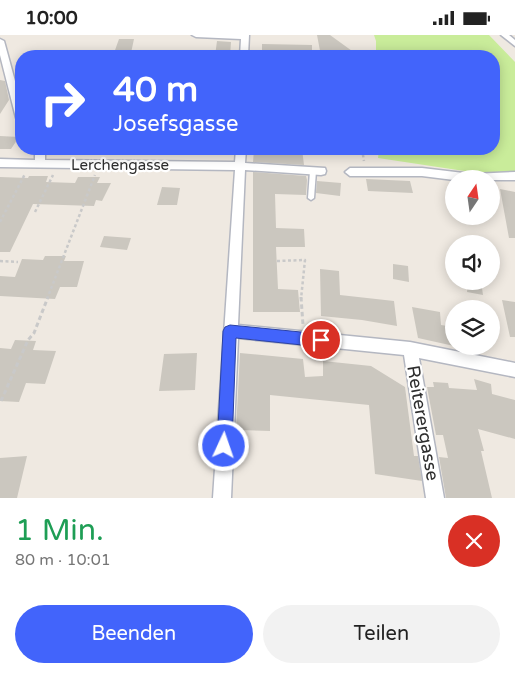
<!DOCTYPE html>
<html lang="de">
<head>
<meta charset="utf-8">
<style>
	:root { --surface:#fff; --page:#f2f2f2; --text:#222; --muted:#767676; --accent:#4264fb }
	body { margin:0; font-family:"Varela Round",sans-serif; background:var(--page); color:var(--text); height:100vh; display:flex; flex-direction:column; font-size:19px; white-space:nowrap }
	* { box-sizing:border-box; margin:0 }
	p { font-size:16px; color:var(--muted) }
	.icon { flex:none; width:28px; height:28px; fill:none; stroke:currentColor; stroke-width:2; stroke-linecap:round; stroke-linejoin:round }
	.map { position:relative; height:463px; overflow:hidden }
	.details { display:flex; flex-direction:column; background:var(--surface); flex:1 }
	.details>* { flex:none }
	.banner { position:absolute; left:15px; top:15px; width:485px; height:105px; border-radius:20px; box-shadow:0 2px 12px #0003; background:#4264fb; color:#fff; overflow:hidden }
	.needle { width:32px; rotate:13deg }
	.controls { position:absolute; left:445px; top:135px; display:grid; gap:10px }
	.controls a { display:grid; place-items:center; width:55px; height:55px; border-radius:50%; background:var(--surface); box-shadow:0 2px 12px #0003; font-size:25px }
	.pin { position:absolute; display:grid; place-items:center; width:42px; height:42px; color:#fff; margin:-21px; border:2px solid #fff; border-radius:50%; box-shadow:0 1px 5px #0007 }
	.me { position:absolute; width:55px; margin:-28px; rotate:3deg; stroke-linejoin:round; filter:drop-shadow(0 0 4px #0008) }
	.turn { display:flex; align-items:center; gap:18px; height:105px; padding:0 15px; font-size:22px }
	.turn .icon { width:65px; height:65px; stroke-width:2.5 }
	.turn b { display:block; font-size:35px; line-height:42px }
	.round { display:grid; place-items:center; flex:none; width:52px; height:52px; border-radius:26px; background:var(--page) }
	.head { display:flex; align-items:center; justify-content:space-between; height:85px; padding:0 15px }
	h1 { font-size:30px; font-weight:600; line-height:38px; color:#1e9e55 }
	.cta { display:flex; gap:10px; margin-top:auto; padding:10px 15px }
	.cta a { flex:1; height:58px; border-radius:30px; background:var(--accent); color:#fff; font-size:20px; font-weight:600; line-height:58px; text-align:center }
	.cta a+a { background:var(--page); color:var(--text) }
	.status { display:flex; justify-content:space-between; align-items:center; height:35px; padding:0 25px; background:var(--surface); direction:ltr }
	.status svg { height:14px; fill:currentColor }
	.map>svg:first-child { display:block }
</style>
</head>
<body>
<div class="status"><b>10:00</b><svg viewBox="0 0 49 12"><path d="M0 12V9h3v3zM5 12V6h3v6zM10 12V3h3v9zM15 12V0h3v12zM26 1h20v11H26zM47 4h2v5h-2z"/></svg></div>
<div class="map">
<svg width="515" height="463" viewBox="0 0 515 463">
	<rect width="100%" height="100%" fill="#efe9e1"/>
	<path fill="#c9ec9a" d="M374,0H489L515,27V137H471L378,123L379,114H494V21H376V6Z"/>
	<path fill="#cbc7bf" d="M317,0H330L359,21H321Z
		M119,4H134L131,18H114Z
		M217,6L231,7L230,21H215Z
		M262,9L312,10V21H262Z
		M0,45L5,46L9,65L0,79Z
		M0,101L19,102L11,114H0Z
		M254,114H302L304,130L253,127Z
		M253,137L306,141L307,145L306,160L275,159L276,193L304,194L305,212H276L278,254L298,255L300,277H253Z
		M29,141H48L46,147L75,148L78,142H100L97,148H111L102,166L96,165L94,171L33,169L10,217H0V142L28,143Z
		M366,144L410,146L413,158L368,156Z
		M317,146L341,148L340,161L316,158Z
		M162,152L180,153L177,170H157Z
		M500,154L515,157V203H509Z
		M104,201L131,203L127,215L100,212Z
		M45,221H66L64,226H84L77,252H60L55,264L0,261V241L15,242L22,224L43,225Z
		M393,229L408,231L409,247L393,244Z
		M320,234L339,236L340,260L394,266L397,291L362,285L321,281Z
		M468,246H481L483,260L467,257Z
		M502,265L515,267V302H510Z
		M412,272L440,277L441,290L454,292V311L418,303Z
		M15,305L36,306L33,315L56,316L45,349L26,348L19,367L0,366V313L11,314Z
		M197,318L195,355L159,356L164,319Z
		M240,318L303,324L305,342L323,341V326L371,331L405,352L414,421H418L422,446L375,439L369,370L270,360V396L236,395Z
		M474,344L491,349L492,359L515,365V404L478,394L484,416H481L492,463H446L439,422L448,423L443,400H436L427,352H434L433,347L448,348L449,353L477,355Z
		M27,421L17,463H0V423Z"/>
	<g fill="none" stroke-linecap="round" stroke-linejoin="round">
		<defs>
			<path id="lane" d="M313,134L316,136L314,163L311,165L308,163L310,136Z"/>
			<path id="street" d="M192,0H249L248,21H240L241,4L196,2Z
				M501,0H509L515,5V11Z
				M0,4L4,6L21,68V86L16,83L0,20Z
				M35,114H45V125L235,127L236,114H246L245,128L325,133L326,136L325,139L321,140L245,135L238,290L410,307L515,328V342L419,323L444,463H426L404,320L238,303L231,463H213L235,135L0,132V124L35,125Z
				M350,133H422L472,139L515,137V145H454L422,141H350L345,137Z"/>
		</defs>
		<use href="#lane" stroke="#b4b7c1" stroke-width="3"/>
		<use href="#street" stroke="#b4b7c1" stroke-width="3"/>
		<path stroke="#c9c9c9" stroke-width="2.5" stroke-dasharray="3 2.5" stroke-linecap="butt" d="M362,114L364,126
			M35,177L53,140
			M0,187L25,139
			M0,226L18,227
			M277,226L305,225L301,264
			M47,264L95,140"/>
		<path stroke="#c9c9c9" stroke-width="3" stroke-dasharray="4.5 3" stroke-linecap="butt" d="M301,262L303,290
			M1,366L28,305L34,298L48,262"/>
		<use href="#lane" fill="#fff" fill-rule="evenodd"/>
		<use href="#street" fill="#fff" fill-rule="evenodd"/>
	</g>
	<path fill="#4264fb" stroke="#2b41a3" d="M230,290L321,299L326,301L328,305L326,310L321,312L236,303L232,411L229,416L224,418L219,416L217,411L223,296L225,292Z"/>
	<g text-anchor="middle" stroke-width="4.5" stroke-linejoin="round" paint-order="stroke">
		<g font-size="15" fill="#2e2e2e" stroke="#fff">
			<text x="120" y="135">Lerchengasse</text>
		</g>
		<g font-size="18" fill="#2e2e2e" stroke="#fff">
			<text transform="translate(423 388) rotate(80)" y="6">Reiterergasse</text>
		</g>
	</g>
</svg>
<div class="controls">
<a><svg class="needle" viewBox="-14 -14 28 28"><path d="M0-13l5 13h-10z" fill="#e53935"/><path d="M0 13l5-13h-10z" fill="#767676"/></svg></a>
<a><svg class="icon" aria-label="sound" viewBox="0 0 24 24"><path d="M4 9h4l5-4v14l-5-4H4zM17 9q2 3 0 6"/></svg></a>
<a><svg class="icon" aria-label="layers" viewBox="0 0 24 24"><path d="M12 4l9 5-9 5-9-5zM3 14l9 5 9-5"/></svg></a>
</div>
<div class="pin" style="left:321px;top:305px;background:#d93025"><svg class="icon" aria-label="arrive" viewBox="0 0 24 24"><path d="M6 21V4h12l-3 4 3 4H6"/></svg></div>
<svg class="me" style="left:224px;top:411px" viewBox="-20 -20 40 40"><circle r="17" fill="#4264fb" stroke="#fff" stroke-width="3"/><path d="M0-11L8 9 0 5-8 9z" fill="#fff"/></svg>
<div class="banner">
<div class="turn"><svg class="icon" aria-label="right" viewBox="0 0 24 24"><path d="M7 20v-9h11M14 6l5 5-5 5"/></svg><div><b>40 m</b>Josefsgasse</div></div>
</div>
</div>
<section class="details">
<div class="head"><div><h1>1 Min.</h1><p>80 m · 10:01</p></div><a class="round" style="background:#d93025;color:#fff"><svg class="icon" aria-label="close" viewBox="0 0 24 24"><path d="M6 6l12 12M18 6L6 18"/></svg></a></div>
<div class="cta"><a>Beenden</a><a>Teilen</a></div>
</section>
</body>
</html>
